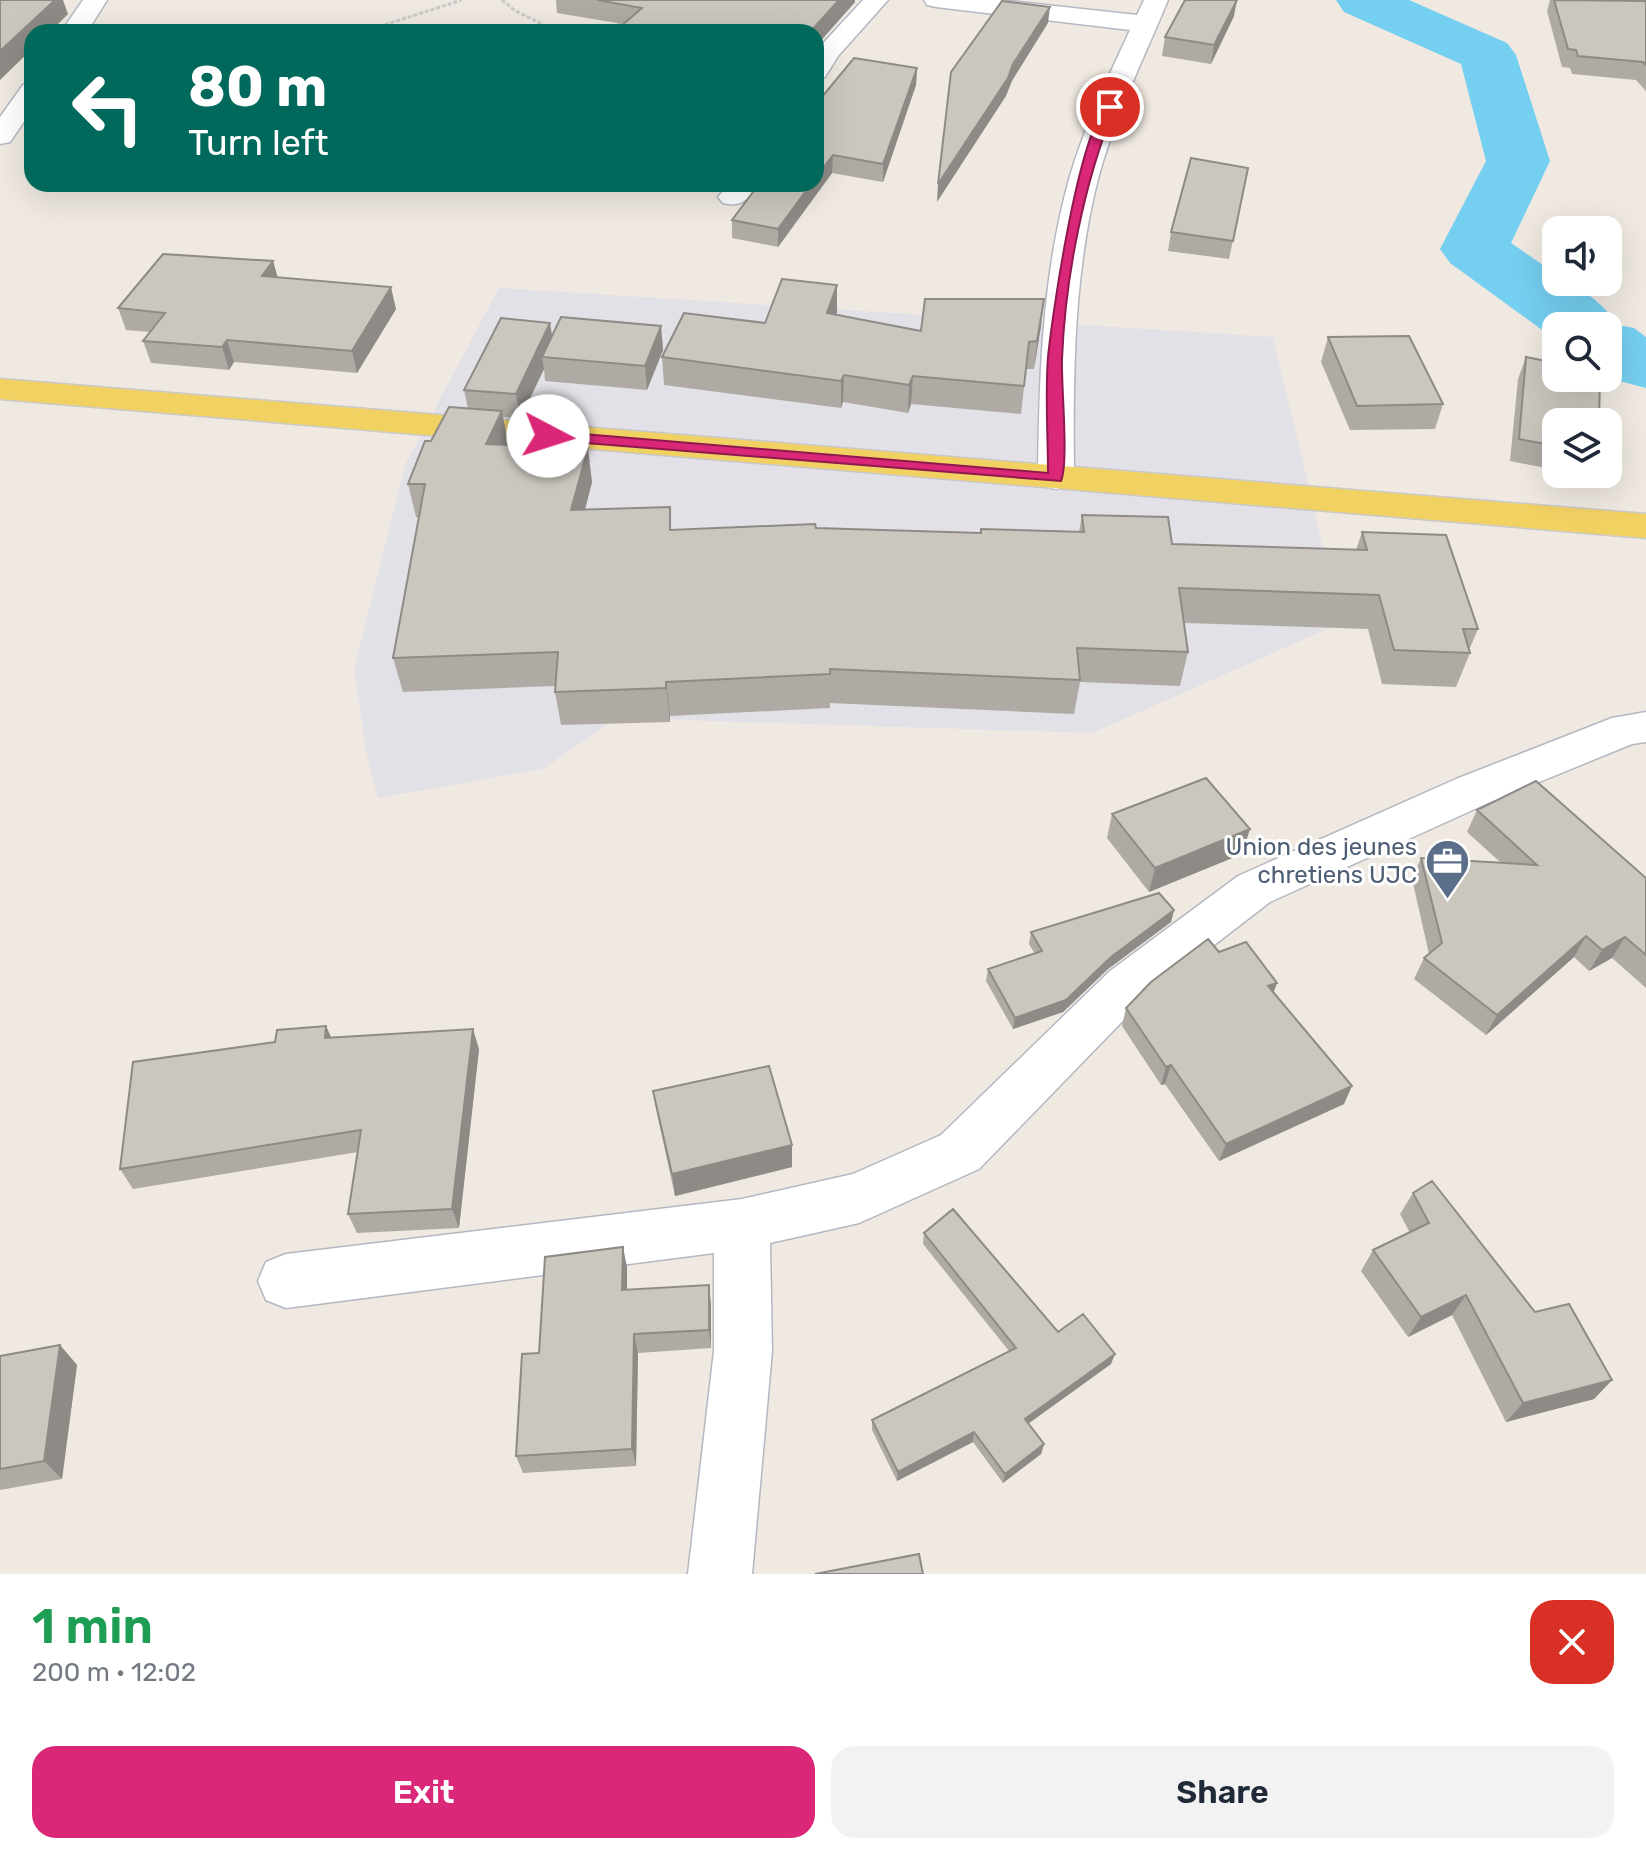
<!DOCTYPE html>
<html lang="en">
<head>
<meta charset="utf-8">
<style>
	:root { --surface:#fff; --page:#f2f2f3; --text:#1f2937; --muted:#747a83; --accent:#db2777 }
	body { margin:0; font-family:Rubik,sans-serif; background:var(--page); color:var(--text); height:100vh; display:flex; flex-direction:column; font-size:30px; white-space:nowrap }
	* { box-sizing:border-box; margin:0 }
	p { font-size:26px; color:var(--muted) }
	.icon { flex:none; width:44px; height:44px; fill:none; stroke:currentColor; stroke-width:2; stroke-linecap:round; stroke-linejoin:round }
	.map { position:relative; height:1574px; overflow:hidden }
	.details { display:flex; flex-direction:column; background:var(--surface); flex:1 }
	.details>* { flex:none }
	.banner { position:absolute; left:24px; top:24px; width:800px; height:168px; border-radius:24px; box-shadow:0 8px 32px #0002; background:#00695c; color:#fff; overflow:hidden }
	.buttons { position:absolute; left:1542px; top:216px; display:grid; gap:16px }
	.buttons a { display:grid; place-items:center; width:80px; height:80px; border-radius:16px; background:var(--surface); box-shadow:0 8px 32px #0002; font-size:40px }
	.pin { position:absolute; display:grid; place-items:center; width:68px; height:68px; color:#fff; margin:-34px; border:4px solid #fff; border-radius:50%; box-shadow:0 2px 8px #0007 }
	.me { position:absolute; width:88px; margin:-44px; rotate:95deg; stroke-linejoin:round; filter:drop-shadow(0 0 6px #0008) }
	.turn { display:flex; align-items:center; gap:28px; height:168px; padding:0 32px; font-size:36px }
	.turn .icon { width:104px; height:104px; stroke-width:2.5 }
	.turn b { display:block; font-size:56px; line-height:68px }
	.round { display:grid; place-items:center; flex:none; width:84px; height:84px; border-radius:24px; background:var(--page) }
	.summary { display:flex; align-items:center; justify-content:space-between; height:136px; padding:0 32px }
	h1 { font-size:48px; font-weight:600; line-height:60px; color:#1e9e55 }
	.cta { display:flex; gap:16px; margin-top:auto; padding:16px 32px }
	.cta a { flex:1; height:92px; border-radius:24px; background:var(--accent); color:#fff; font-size:32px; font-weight:600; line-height:92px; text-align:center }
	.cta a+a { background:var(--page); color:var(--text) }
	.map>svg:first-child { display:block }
</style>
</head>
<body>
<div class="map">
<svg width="1646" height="1574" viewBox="0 0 1646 1574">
	<rect width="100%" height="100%" fill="#efe9e1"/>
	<path fill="#e3e1e8" d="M499,288L1273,337L1341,623L1092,733L616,718L543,769L378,798L366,751L354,669L405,465Z"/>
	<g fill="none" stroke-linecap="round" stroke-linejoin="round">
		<path fill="#75cff0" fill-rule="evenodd" d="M1336,0H1409L1507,43L1516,55L1550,161L1511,243L1556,274V282C1579,282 1606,307 1618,325L1634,328L1646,337V388L1608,378V326H1556V340L1450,263L1440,249L1486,161L1461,64L1344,12Z"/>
		<defs>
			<path id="minor" d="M83,0H107L87,32H61Z
				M863,0H888L838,56L825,77L816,79V51Z
				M924,0H1000L1137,15L1144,0H1168C1144,58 1116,114 1099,175C1073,274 1073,377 1074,478L1069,486L1056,489L1043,486L1038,478C1039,377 1042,274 1070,176C1085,125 1108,78 1130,30L936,7L927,5Z
				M32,83V110L10,142L0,144V117L23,85Z
				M729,184H759C749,199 741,208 723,203L718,197Z
				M1646,712V742L1632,744L1488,803L1270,902L1144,999L979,1169L859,1223L770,1243L772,1351L752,1574H688L714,1351V1253L286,1308L266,1300L258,1281L266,1262L286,1254L742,1199L853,1174L941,1135L1110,971L1238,876L1456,779L1612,718Z"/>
			<path id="major" d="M0,379L1646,514V538L0,399Z"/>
		</defs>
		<use href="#minor" stroke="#b4b7c1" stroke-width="3"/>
		<use href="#major" stroke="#c9c9c9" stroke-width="3"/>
		<path stroke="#c9c9c9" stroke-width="3" stroke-dasharray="4 2" stroke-linecap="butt" d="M502,0L514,10L558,32
			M362,32L462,0
			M608,32L623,21"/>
		<use href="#minor" fill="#fff" fill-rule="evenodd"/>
		<use href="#major" fill="#f2d163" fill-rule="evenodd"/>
	</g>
	<path fill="#afaba4" d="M556,0H855V2L816,46V32L623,24L557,13Z
		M1550,0L1646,1V91L1636,80L1572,74L1570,68L1562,67L1547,11Z
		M1234,16L1211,64L1162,56L1165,37Z
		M917,68L916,85L883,182L832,173L778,247L732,238V220L816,184V104Z
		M1248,168L1229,259L1168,251L1171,232Z
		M273,261L278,278L396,309L357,373L234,362L229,370L151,363L143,341L150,332L126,330L118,308Z
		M837,312L836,315L921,331L1041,326L1034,369H1026L1021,414L911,404L908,413L843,402L841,408L664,385L662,357Z
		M661,326L663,350L647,390L545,381L544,369L520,419L503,417L508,445L592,482L585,509L672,530L816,528L980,533L1079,532L1082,515L1172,544L1356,550L1362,532L1478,629L1469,650L1470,653L1456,687L1382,684L1368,629L1184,623L1188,652L1180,686L1080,682L1074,714L830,703V708L670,716V722L561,725L555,692V686L403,692L393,658L419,518L416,517L408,484L431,441L468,409L464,390L552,335Z
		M1328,337L1443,404L1435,429L1350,430L1321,362Z
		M1526,357L1556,422V470L1510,461L1518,379Z
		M1477,810L1646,878V988L1612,958L1589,971L1574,957L1486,1035L1414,979L1424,958L1429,954L1412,879L1421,858L1500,862L1467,832Z
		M1112,814L1242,854L1149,892L1107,838Z
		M1174,910L1171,922L1108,969L1063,1012L1013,1029L986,981L988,969L1035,954L1029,944L1031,932Z
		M1219,952L1273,992L1344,1104L1219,1161L1165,1084L1161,1085L1122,1026L1126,1008Z
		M326,1026L331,1037L479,1049L459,1228L357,1233L348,1214L358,1152L133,1189L120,1169L275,1042Z
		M653,1091L792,1145V1167L675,1196L657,1114Z
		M1413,1193L1535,1312L1612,1380L1594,1399L1506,1422L1452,1315L1408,1337L1361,1271L1373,1250L1410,1233L1400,1214Z
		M924,1233L1058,1332L1111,1364L1028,1424L1044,1444L1041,1454L1003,1483L973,1442L897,1481L872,1430V1420L1009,1351L923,1244Z
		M627,1267V1289L711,1304V1348L638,1353L636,1466L523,1473L516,1456L539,1353Z
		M60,1345L77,1365L62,1479L0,1490V1356Z"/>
	<path fill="#8e8b86" d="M55,0H63L68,14L50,32H32V49L0,80V51Z
		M839,0H855V2L816,46V32H810Z
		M1237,0L1234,16L1211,64L1214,45Z
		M1050,7L1048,23L1012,81L1006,96L937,202L938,184Z
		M917,68L916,85L883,182V164Z
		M833,155L832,173L778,247V229L811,184H816V177Z
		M273,261L279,283L262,276Z
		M837,285V312L827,341V313Z
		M391,287L396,309L357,373L352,351Z
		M1044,299L1041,326L1034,369L1037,341Z
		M550,323L554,347L542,357L544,369L520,419L516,394Z
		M661,326L663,350L647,390L645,366Z
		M227,340L234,362L229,370L222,347Z
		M844,375L843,402L841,408V381Z
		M913,376L911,404L908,413L909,385Z
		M502,411L508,445L486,444Z
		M588,448L592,482L576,544L571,510Z
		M666,682L670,716V722L666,688Z
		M1250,829L1242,854L1149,892L1155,868Z
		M1174,910L1171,922L1108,969L1063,1012L1013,1029L1015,1018L1111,957Z
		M1586,936L1574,957L1486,1035L1497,1015Z
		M1625,937L1612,958L1589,971L1602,950Z
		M1277,983L1270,1002L1268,986Z
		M326,1026L335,1047L325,1038Z
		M473,1029L479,1049L459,1228L452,1209Z
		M1171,1065L1165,1084L1161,1085L1166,1067Z
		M1352,1086L1344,1104L1219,1161L1226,1144Z
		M792,1145V1167L675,1196L672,1174Z
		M623,1247L627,1267V1309L622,1290Z
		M709,1285L711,1304V1348L709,1330Z
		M1466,1295L1452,1315L1408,1337L1421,1317Z
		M634,1334L638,1353L636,1466L632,1449Z
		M60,1345L77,1365L62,1479L44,1461Z
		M1115,1354L1111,1364L1022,1428L1025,1419Z
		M1612,1380L1594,1399L1506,1422L1523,1403Z
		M974,1432L973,1442L897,1481L898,1472Z
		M1044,1444L1041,1454L1003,1483L1005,1474Z"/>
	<path fill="#cbc7bf" stroke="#8e8b86" stroke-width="2" d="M0,0H55L0,51Z
		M597,0H839L810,32H614L642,8Z
		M1185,0H1237L1214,45L1165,37Z
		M1554,0L1646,1V65L1643,62L1578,56L1576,50L1568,49Z
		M1002,1L1050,7L1013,64L1008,78L938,184L951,72Z
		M854,58L917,68L883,164L833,155L816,177V104Z
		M1191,158L1248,168L1233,241L1171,232Z
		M759,184H811L778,229L732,220Z
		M163,254L273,261L262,276L391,287L352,351L227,340L222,347L143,341L165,313L118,308Z
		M782,279L837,285L827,313L921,331L925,299H1044L1037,341L1029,342L1024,386L913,376L909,385L844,375L841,381L662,357L684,313L765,323Z
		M561,317L661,326L645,366L542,357Z
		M501,318L550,323L516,394L464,390Z
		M1409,336L1443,404L1357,406L1328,337Z
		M1526,357L1556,363V378H1600L1599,422H1556V446L1519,439Z
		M449,407L502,411L486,444L588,448L571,510L670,507V530L815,524L816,528L981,533V529L1084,532L1082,515L1168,517L1172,544L1367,550L1362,532L1446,535L1478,629H1463L1470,653L1394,650L1379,595L1179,588L1188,652L1077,648L1080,680L830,669V674L666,682V688L555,692L558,652L393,658L425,484H408L425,441H431Z
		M1206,778L1250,829L1155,868L1112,814Z
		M1536,781L1646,878V955L1625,937L1602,950L1586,936L1497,1015L1424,958L1442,943L1421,858L1537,865L1477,810Z
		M1159,893L1174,910L1111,957L1066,1000L1015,1018L988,969L1042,951L1031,932Z
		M1208,939L1219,952L1246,942L1277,983L1268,986L1352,1086L1226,1144L1171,1065L1166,1067L1126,1008L1151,982Z
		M326,1026L325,1038L473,1029L452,1209L348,1214L361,1130L120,1169L133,1062L275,1042L277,1030Z
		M769,1066L792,1145L672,1174L653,1091Z
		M1432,1181L1535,1312L1569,1304L1612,1380L1523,1403L1466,1295L1421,1317L1373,1250L1429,1223L1413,1193Z
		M953,1209L1058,1332L1083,1314L1115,1354L1025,1419L1044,1444L1005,1474L974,1432L898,1472L872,1420L1016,1348L924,1233Z
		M623,1247L622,1290L709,1285V1330L634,1334L632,1449L516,1456L522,1354L539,1353L545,1257Z
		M60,1345L44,1461L0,1469V1356Z
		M919,1554L923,1574H815Z"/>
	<path fill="#db2777" stroke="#8e194d" stroke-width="2" d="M1110,104L1115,107C1084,181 1065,279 1062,359C1061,387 1069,461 1061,481L548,440L540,436L548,431L1048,473C1048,435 1045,395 1048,357C1052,317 1080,120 1110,104Z"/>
	<defs>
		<symbol id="office-pin" viewBox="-11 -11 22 30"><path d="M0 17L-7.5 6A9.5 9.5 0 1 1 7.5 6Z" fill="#5c6f8a" stroke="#fff"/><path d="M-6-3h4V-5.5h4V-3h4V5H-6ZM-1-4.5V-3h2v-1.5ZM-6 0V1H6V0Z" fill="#fff"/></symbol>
	</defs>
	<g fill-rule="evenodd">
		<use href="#office-pin" x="1422" y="836" width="51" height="69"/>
	</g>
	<g text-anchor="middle" stroke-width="6" stroke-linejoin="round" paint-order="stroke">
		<g font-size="24" fill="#4e5e75" stroke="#fff" text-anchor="end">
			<text x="1417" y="855">Union des jeunes<tspan x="1417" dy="28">chretiens UJC</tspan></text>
		</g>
	</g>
</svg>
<div class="buttons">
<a><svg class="icon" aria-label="sound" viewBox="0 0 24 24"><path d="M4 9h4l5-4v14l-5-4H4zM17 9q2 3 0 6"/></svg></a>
<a><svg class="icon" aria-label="search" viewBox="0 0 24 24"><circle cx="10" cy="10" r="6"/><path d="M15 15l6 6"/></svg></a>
<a><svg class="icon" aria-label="layers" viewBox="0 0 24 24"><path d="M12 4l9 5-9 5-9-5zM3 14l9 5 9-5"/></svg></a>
</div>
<div class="pin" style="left:1110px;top:107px;background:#d93025"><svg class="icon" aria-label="arrive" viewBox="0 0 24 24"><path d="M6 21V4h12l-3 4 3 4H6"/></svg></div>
<svg class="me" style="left:548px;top:436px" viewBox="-20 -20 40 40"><circle r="19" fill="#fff"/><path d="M0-13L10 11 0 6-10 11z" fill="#db2777"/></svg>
<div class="banner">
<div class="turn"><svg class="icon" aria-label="left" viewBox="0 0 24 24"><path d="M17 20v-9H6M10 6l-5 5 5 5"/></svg><div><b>80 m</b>Turn left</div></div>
</div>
</div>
<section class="details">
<div class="summary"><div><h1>1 min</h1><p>200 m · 12:02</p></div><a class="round" style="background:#d93025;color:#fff"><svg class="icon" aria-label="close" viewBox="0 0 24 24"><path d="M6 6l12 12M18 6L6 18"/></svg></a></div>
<div class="cta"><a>Exit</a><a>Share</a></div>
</section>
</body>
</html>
